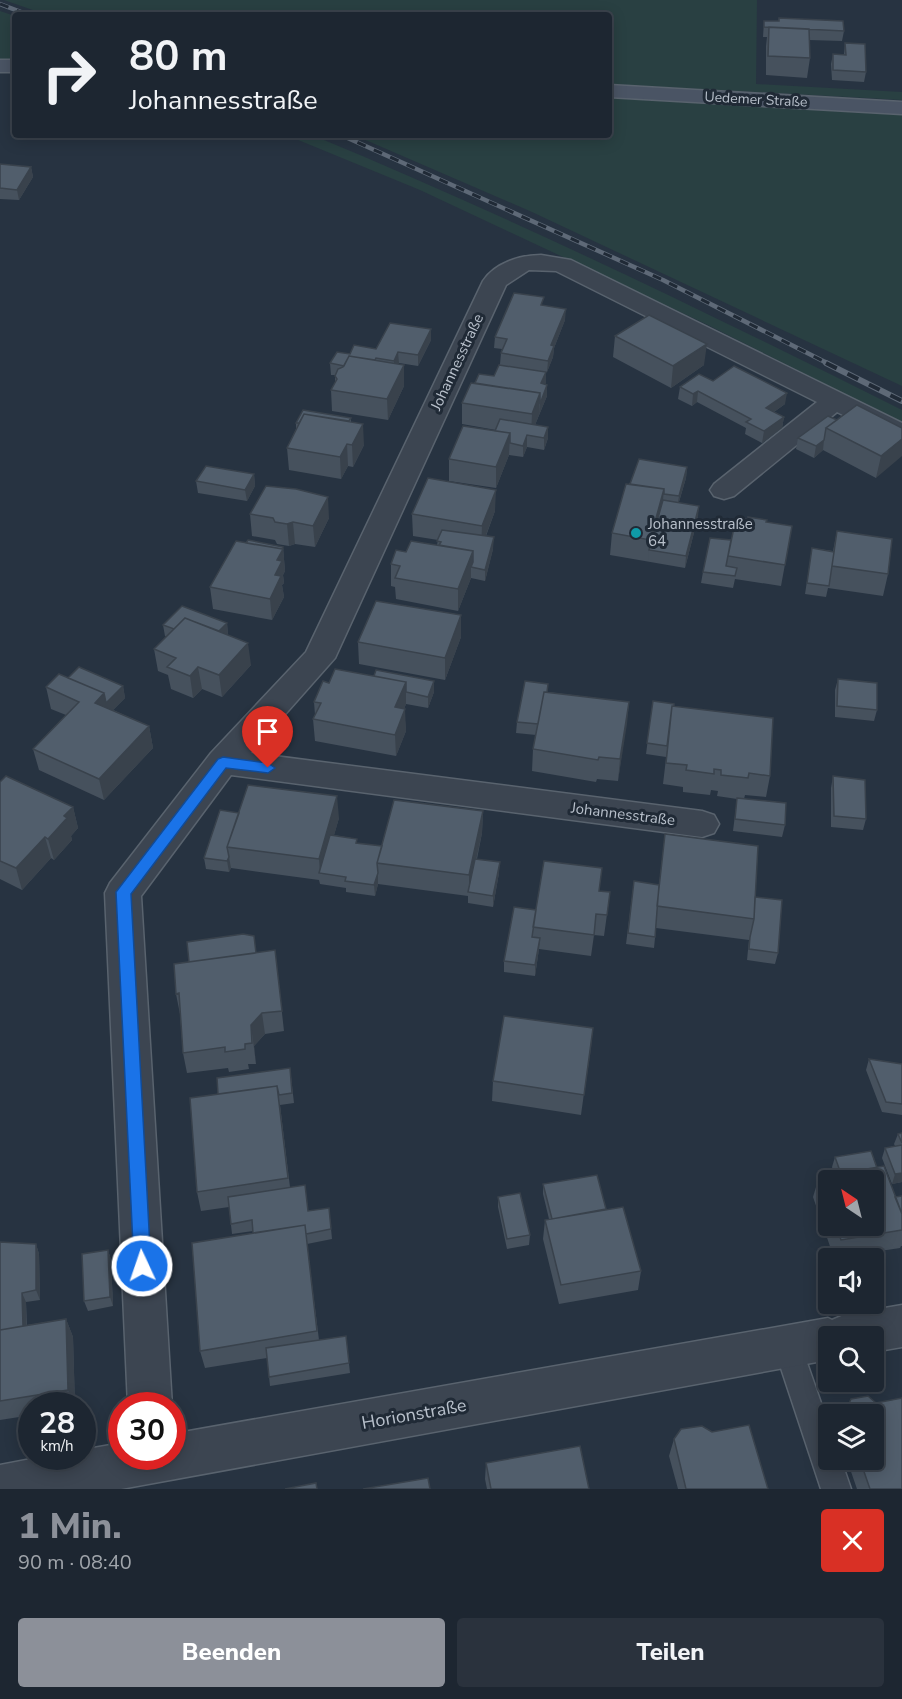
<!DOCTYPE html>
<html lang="de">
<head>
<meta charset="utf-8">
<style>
	:root { --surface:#1d2631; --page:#2a323d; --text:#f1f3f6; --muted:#a0a5ab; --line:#3b434d; --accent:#8c9099 }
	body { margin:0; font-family:"Nunito Sans",sans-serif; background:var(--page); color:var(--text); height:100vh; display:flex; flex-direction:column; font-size:22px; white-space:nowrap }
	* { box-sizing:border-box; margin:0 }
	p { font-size:20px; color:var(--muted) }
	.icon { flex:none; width:33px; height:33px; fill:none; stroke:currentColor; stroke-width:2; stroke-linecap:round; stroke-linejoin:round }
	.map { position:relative; height:1489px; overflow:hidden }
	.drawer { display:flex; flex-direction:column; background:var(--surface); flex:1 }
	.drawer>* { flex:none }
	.banner { position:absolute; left:12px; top:12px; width:600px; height:126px; border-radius:6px; box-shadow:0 3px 15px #0003,0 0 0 2px var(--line); background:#1d2631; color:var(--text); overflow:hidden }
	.needle { width:39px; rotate:325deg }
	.tools { position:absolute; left:818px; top:1170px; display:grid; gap:12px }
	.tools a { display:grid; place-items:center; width:66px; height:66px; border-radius:6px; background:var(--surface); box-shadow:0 3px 15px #0003,0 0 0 2px var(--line); font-size:30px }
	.speed { position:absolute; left:18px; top:1392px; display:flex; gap:12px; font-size:30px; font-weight:700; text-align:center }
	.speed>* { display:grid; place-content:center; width:78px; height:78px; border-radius:50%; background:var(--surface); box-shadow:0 3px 15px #0003,0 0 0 2px var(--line); line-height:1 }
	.speed small { font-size:15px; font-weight:400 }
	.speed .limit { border:9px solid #d22; background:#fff; color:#111 }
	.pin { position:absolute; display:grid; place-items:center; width:51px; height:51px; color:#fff; margin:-62px -26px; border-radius:50% 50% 50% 0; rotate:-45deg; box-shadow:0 0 6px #0007 }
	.pin .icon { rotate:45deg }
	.me { position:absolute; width:66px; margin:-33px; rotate:357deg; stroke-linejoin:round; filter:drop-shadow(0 0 4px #0008) }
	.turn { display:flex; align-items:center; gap:21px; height:126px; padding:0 18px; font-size:27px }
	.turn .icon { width:78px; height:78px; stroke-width:2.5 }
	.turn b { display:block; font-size:42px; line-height:51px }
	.round { display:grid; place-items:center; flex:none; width:63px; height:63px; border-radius:6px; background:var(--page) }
	.summary { display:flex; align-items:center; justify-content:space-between; height:102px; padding:0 18px }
	h1 { font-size:36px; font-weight:800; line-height:45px; color:var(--accent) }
	.cta { display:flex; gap:12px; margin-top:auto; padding:12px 18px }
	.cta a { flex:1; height:69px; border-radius:6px; background:var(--accent); color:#fff; font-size:24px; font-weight:800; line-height:69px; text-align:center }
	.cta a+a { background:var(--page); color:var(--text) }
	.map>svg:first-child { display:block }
</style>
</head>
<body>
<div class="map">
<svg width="902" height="1489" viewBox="0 0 902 1489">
	<rect width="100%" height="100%" fill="#273341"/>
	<path fill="#294042" d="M4,0H757L756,84L902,92V100L609,84V15H47Z
		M0,11L15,16V60H0Z
		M609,98L902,115V386L532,212L354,135H609Z
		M286,135H312C513,218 708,313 902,410V423L708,325L420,190Z"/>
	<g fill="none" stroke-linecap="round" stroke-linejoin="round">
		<defs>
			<path id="service" d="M788,1333L798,1337L828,1423V1460H841L851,1489H821L774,1347L778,1337Z"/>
			<path id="minor" d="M541,255L571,260L902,423V442L892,440L837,412L734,496L724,499L714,496L710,490L714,484L817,402L556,271L529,270L506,285L335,658L251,753L702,811L714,815L719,824L714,833L702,837L231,775L141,896L172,1406H128L105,893L110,883L211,753L306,652L483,281C495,263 520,255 541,255Z
				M902,1305V1347L873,1352V1336H828V1360L121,1489H0V1465L47,1456H82V1450L122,1443V1456H172V1434L828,1318L832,1320L844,1315Z"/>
			<path id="secondary" d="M0,60H15V72H0Z
				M609,85L902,102V114L609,97Z"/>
		</defs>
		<use href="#service" stroke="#59636e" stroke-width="3"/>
		<use href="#minor" stroke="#59636e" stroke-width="3"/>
		<use href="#secondary" stroke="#59636e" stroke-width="3"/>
		<use href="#service" fill="#3c4551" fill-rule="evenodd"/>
		<use href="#minor" fill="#3c4551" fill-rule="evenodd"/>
		<use href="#secondary" fill="#4a5464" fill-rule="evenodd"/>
		<defs>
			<path id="rail-far1" d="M0,4L29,15
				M341,135L663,280L829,364"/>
			<path id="rail" d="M826,363L902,401"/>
		</defs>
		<use href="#rail-far1" stroke="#5e6977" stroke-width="4.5"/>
		<use href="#rail" stroke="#5e6977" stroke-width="6"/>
		<use href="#rail-far1" stroke="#202a36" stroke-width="3" stroke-dasharray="9" stroke-linecap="butt"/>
		<use href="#rail" stroke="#202a36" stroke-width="4" stroke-dasharray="12" stroke-linecap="butt"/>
	</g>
	<path fill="#46515d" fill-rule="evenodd" d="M779,18L844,31L842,41L809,40L810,58L807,78L766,75V46L767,37H763L764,21H778Z
		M845,43L866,72L864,82L832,80L831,64L833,54H844Z
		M0,164L31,167L33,177L19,200L0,199Z
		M544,306L565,320L554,348L553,357L547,372H546L545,384L547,385V396L535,425L548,438L544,450L527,447L523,457L509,455L496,488L449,481V459L496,430L462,424V403L475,383L494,376L500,364L501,353L502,349L494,348L495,337Z
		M615,336L704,365L671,388L613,357Z
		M431,340L418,366L399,363L398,364L404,365V386L388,420L332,411L331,390L335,383V375H331L330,363L350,354L376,349Z
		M713,381L785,404L774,412L784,417L782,428L762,443L745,434L746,428L697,402L692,406L678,399L680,387Z
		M351,418V422L364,445L353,467L348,466L341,479L289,470L287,448L296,429V423Z
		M837,420L902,428L876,478L823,450L814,458L796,449L798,438Z
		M687,467L686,478L679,502L698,517L685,568L610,555L612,533L630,484Z
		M254,474L255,486L247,501L198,493L196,481Z
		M495,511L486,536L493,549L485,581L471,578L458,611L396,599L395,587L391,586V564L406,552L437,545L438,540L413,536L412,514Z
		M250,514L329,518L315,547L295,544L289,546L277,544L275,540L252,536Z
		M766,522L792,526L781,586L735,579L733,588L701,583L703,572L731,540Z
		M837,531L888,574L883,596L828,588L826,597L805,594L812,548L833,551Z
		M246,543L283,547L285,571L283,575L284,583L282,585L284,597L272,620L213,609L210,587Z
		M461,615V637L445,680L359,664L358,642Z
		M227,623L228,635L251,665L222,697L202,689L193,698L171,689L168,675L158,671L154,649L167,637L165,636L163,625Z
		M68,678L123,686L125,698L113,710L149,726L153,748L104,800L39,770L33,749L66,715L51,709L46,687Z
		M838,679L877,710L874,721L835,717V690Z
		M329,683L434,692L428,708L406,704L404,709L406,731L396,756L315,741L313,719L315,715L314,702Z
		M548,692L629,702L618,781L597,779L596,782L532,771L533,749L536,735L516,733L517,722Z
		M653,701L674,706L770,776L766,797L745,795L744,799L785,825L782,837L733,831L737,799L717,796L718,791L711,790L710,795L683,792V787L663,784L667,750L666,757L646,754Z
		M833,776L866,819L863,830L831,827V788Z
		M0,782L73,807L78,828L71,836L72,840L54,860L51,858L22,890L0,879Z
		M483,811L482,833L477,859L499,873L493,907L468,903V896L378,884L375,896L346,892V888L320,884L319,880L231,868L229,872L206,869L204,858L239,813L339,818L334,835L357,839V843L382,846Z
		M665,834L755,897L778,953L775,964L747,960L749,940L656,928L654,948L626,944L634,881L659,885Z
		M600,891L607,914L604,936L594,935L591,956L539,949L535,976L504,972V961L536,910Z
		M275,950L284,1031L265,1034L254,1046L256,1064H248L249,1069L229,1072L228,1068L187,1073L183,1053L180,1014L176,994L256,953Z
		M593,1028L581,1115L492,1101L493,1081Z
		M869,1059L902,1064V1115L882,1112L866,1070Z
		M290,1068L294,1103L280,1105L290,1187L308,1211L330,1218L332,1239L307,1244L319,1340L346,1336L350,1373L270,1386L267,1358L205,1368L200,1351L253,1233V1231L232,1234L229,1207L201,1211L197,1192L218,1094Z
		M902,1133V1182L892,1184L882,1158L885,1148L895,1146L894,1144L898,1134Z
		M835,1157L877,1168L895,1197L902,1196V1246H901L900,1248L834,1258L813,1197L819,1177L834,1175L832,1167ZM828,1180L873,1226H828Z
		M543,1184L606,1209L641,1271L638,1290L559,1304L543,1239L545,1220L549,1219L543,1194Z
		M498,1197L530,1235L529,1245L507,1249L498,1207Z
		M0,1242L36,1244L39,1254L40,1300L26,1302L27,1325L66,1319L73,1337L75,1406H32V1415L0,1420Z
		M108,1250L111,1260L113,1306L88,1311L84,1301Z
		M876,1403L902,1489H857L847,1460H873V1414H841L843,1408Z
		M674,1439L768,1489H678L669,1456Z
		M486,1463L589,1489H487L485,1479Z"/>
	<path fill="#39424c" d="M31,167L33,177L19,200L17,190Z
		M566,309L565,320L554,348L553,357L547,372L548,361L551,345Z
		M431,329V340L418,366V355Z
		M707,344L704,365L671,388L673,366Z
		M398,352L399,363L394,372V361Z
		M404,365V386L388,420L387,399Z
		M546,372V383L541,395V383Z
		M547,385V396L539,415L540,404Z
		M698,391L697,402L692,406L693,394Z
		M540,393L539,415L531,435L532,414Z
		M787,393L785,404L764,419L766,408Z
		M784,417L782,428L762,443L764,431Z
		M363,424L364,445L353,467L352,445Z
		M548,427V438L544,450V438Z
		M510,433L509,455L496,488V467Z
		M527,435V447L523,457V446Z
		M902,439V456L876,478L881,456Z
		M824,440L823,450L814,458L816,446Z
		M347,444L348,466L341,479L340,457Z
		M687,467L686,478L677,508L679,496Z
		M254,474L255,486L247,501L245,490Z
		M664,489L662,511L649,550L648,561L650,540Z
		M496,490L495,511L481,548L482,526Z
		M328,497L329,518L315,547L313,526Z
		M699,506L698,517L685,568L686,556Z
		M293,522L295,544L289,546L287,524Z
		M494,537L493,549L485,581V570Z
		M283,547L285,571L283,575L284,583L282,585L284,597L272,620L270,599L277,559Z
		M473,551V567H471V578L458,611V589Z
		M461,615V637L445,680V658Z
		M227,623L228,635L214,650L212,639Z
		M248,643L251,665L222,697L219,675Z
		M198,667L202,689L193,698L190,676Z
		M434,681V692L428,708V697Z
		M406,682V704L396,729L395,707Z
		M123,686L125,698L109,714L95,703L104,693Z
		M629,702L627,724L618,781L620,759Z
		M405,709L406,731L396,756L395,735Z
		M149,726L153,748L104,800L99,779Z
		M337,796L339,818L323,874L320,873L319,859Z
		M73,807L78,828L71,836L72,840L54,860L48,839L64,816Z
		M483,811L482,833L469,892V875Z
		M45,837L51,858L22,890L16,868Z
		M229,857L231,868L229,872L227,861Z
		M500,862L499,873L493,907V896Z
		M378,873V884L375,896L374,885Z
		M540,938L539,949L535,976V965Z
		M262,1013L265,1034L254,1046L256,1064L251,1025Z
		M593,1028L591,1049L581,1115L584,1095Z
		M902,1173V1182L892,1184L895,1174Z
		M36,1244L39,1254L40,1300L36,1290Z
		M108,1250L111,1260L113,1306L110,1297Z
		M22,1293L26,1302L27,1345L23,1336Z
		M66,1319L73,1337L75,1406L68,1390Z"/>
	<path fill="#515e6c" stroke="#39424c" stroke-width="1.5" d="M779,18L843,21L844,31L764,27V21H779Z
		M769,27L809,29L810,58L768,56Z
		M845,43L865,44L866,72L833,70V54L846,55Z
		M0,164L31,167L17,190L0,188Z
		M514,293L544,297L541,305L566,309L551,345L554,346L548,361L501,353L507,339L495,337Z
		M649,315L707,344L673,366L615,336Z
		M390,323L431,329L418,355L398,352L394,361L376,358L375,360L349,356L344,366L330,363L337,352L350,354L354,345L376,349Z
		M349,356L404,365L387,399L331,390L337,379L335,376L338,369L343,367Z
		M499,365L546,372L541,383L547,385L540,404V393L475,383L479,374L494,376Z
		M734,366L787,393L766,408L784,417L764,431L746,422L751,419L698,391L693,394L680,387L699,374L713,381Z
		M471,383L540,393L532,414L462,403Z
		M857,405L902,428V439L881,456L826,428Z
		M303,410L351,418L349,421L304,414L299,423H296Z
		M304,414L363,424L352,445L347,444L340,457L287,448Z
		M828,416L837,420L826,428L824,440L816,446L798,438Z
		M500,419L548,427L544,438L527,435L523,446L510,443V433L495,431Z
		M463,426L510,433L496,467L449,459Z
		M639,459L687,467L679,496L664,494V489L630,484Z
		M206,466L254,474L245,490L196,481Z
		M428,478L496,490L482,526L412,514Z
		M626,484L664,489L650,540L612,533Z
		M266,486L296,489L328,497L313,526L293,522L287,524L275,522L273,518L250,514Z
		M663,500L699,506L686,556L649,550Z
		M748,517L767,520L766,522L792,526L785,565L728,556L736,518L748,519Z
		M442,530L494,537L485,570L471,567L473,562V551L439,545L441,542L437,541Z
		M837,531L892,539L888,574L832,566Z
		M710,538L731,540L726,566L737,568L735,576L703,572Z
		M248,540L283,547L282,549L246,543Z
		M236,541L283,549L277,560L282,561L275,575L281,576L270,599L210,587Z
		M411,541L473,551L458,589L395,578L400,566L391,564L396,550L406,552Z
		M812,548L834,552L829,586L807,583Z
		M376,601L461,615L445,658L358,642Z
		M182,606L227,623L219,631L185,618L174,629L163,625Z
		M185,618L248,643L219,675L198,667L190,676L167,667L176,658L154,649Z
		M79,667L123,686L106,703L104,693L68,678Z
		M335,669L406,682L395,707L405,709L395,735L313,719L321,703L314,702L323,681L329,683Z
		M376,670L434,681L428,697L406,692V682L374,676Z
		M59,674L104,693L95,703L149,726L99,779L33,749L79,702L46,687Z
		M838,679L877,683V710L837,706Z
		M525,681L548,684L547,692H544L538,724L517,722Z
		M544,692L629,702L620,759L599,757L598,760L533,749Z
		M653,701L674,704V706H672L667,746L647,743Z
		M672,706L773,718L770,776L749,773L748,778L721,775V770L714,769V774L686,770L687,765L666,763Z
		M6,776L73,807L64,816L67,818L48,839L45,837L16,868L0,861V782Z
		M833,776L865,780L866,819L834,816Z
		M248,785L337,796L319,859L227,847Z
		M737,798L786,803L785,825L735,819Z
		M394,800L483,811L469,875L377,863Z
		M220,810L239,813L227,847L229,857L227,861L204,858Z
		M665,834L758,846L754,919L657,906Z
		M330,835L357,839L356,843L382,846L377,863L378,873L374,885L345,881L346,877L319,873Z
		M475,859L500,862L493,896L468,892Z
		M544,861L602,868L599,891L610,892L607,915L596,914L594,935L533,927Z
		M634,881L659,885L655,937L628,933Z
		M755,897L782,900L778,953L749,949L750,937L754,919Z
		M514,907L536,910L532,937L540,938L535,965L504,961Z
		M243,934L254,936L256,953L189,962L187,942Z
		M275,950L282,1011L262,1013L251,1025L252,1043L245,1044V1049L225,1052V1047L183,1053L179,993L176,994L174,964Z
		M504,1016L593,1028L584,1095L493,1081Z
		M869,1059L902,1064V1104L886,1102Z
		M290,1068L292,1093L279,1095L277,1086L218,1094L217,1078Z
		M277,1086L288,1178L197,1192L190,1098Z
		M902,1133V1143L898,1134Z
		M902,1145V1173L895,1174L885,1148Z
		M871,1151L877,1168L841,1174L835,1157Z
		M884,1166L902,1214V1230L841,1240L836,1226H873V1180H828V1203L819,1177Z
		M597,1175L606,1209L552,1219L543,1184Z
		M305,1185L308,1211L329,1208L331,1229L306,1234L305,1225L253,1233L252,1220L231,1224L228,1197Z
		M520,1193L530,1235L507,1239L498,1197Z
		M902,1196V1214L895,1197Z
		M623,1207L641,1271L561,1285L545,1220Z
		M305,1225L317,1331L200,1351L192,1243Z
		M0,1242L36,1244V1290L22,1293L23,1326L0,1330Z
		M108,1250L110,1297L84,1301L82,1254Z
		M66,1319L68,1390L0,1401V1330Z
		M346,1336L349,1363L269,1377L266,1348Z
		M868,1396L876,1403L902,1398V1489H870L860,1460H873V1414H845L843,1408H847L851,1399Z
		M749,1425L768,1489H686L674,1439L681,1429L702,1426L712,1432Z
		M580,1446L589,1489H491L486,1463Z
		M428,1478L430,1489H363Z
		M316,1483L317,1489H285Z"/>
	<path fill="#1a73e8" stroke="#114b97" stroke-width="1.5" d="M223,757L268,763L275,768L268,773L226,768L131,894L151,1266L149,1271L142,1274L136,1271L134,1266L116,892L218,759Z"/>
	<circle fill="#0f9aa8" stroke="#202a36" stroke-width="2" cx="636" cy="533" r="6"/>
	<g text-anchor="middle" stroke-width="6" stroke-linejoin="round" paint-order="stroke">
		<g font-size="14" fill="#b8c0cb" stroke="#202a36">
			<text transform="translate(756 99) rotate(3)" y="5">Uedemer Straße</text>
		</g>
		<g font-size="15" fill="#b8c0cb" stroke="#202a36">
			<text transform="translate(457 362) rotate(-65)" y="5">Johannesstraße</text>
			<text transform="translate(623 814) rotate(7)" y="5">Johannesstraße</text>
		</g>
		<g font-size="15" fill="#b8c0cb" stroke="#202a36" text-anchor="start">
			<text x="648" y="529">Johannesstraße<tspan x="648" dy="17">64</tspan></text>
		</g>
		<g font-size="18" fill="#b8c0cb" stroke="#202a36">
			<text transform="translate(414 1414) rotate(-10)" y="6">Horionstraße</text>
		</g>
	</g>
</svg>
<div class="tools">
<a><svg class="needle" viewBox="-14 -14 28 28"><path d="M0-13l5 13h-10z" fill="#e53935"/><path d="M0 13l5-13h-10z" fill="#a0a5ab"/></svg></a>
<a><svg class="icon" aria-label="sound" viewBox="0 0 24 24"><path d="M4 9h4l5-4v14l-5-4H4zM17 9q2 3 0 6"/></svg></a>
<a><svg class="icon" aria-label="search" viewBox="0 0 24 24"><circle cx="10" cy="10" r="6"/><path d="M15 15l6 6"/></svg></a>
<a><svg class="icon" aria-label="layers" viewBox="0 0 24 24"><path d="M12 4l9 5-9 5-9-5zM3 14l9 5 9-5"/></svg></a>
</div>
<div class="speed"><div>28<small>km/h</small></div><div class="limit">30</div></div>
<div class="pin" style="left:268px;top:768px;background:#d93025"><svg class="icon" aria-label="arrive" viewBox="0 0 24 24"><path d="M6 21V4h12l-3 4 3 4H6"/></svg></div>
<svg class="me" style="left:142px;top:1266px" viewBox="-20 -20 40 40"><circle r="17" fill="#1a73e8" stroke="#fff" stroke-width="3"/><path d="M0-11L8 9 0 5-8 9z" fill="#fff"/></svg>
<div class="banner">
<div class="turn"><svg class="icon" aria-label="right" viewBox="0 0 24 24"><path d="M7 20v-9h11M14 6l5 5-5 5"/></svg><div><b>80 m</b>Johannesstraße</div></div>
</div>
</div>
<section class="drawer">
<div class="summary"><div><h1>1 Min.</h1><p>90 m · 08:40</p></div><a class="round" style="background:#d93025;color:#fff"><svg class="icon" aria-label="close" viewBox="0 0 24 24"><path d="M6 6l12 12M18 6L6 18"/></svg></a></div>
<div class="cta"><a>Beenden</a><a>Teilen</a></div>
</section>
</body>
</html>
